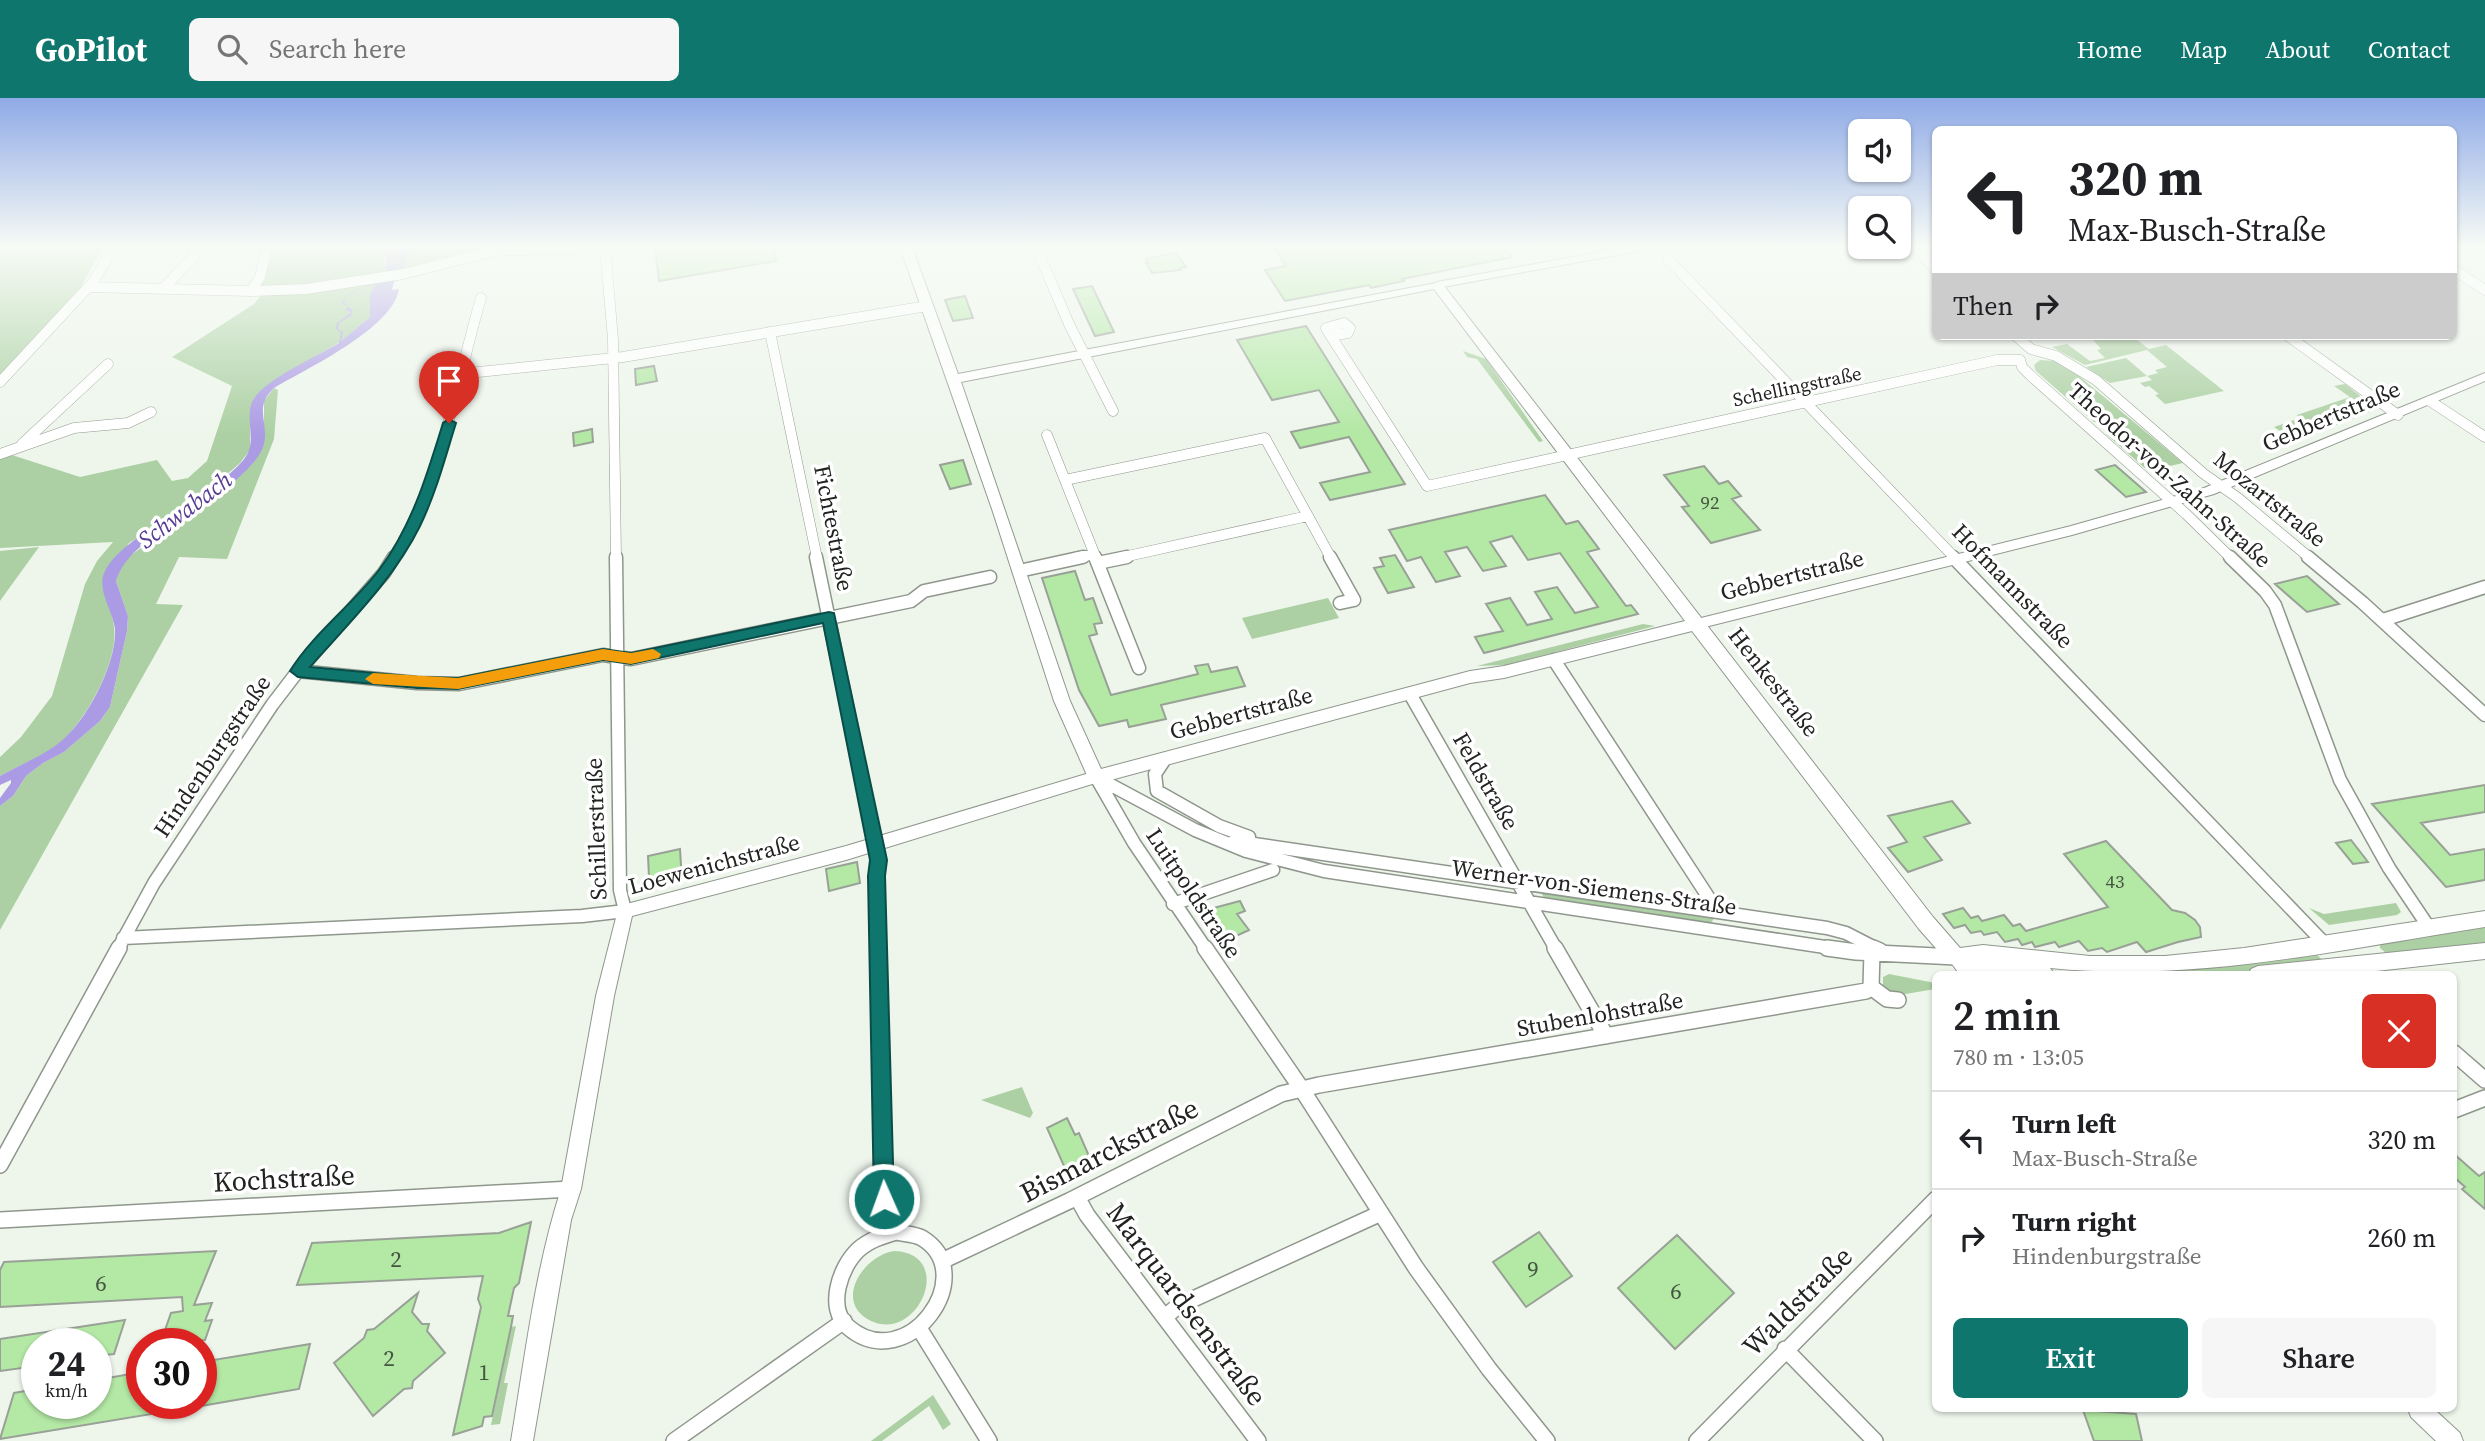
<!DOCTYPE html>
<html lang="en">
<head>
<meta charset="utf-8">
<style>
	:root { --surface:#fff; --page:#f6f6f6; --text:#202124; --muted:#757577; --line:#e0e0e0; --accent:#0f766e }
	body { margin:0; font-family:"Source Serif 4",serif; background:var(--page); color:var(--text); height:100vh; display:flex; flex-direction:column; font-size:26px; white-space:nowrap }
	* { box-sizing:border-box; margin:0 }
	p { font-size:23px; color:var(--muted) }
	.icon { flex:none; width:38px; height:38px; fill:none; stroke:currentColor; stroke-width:2; stroke-linecap:round; stroke-linejoin:round }
	.map { position:relative; flex:1; overflow:hidden }
	.side { position:absolute; left:1932px; top:873px; width:525px; height:441px; display:flex; flex-direction:column; background:var(--surface); border-radius:10px; box-shadow:0 2px 5px #0004 }
	.side>* { flex:none }
	.top-card { position:absolute; left:1932px; top:28px; width:525px; height:214px; border-radius:10px; box-shadow:0 2px 5px #0004; background:#fff; color:var(--text); overflow:hidden }
	.fabs { position:absolute; left:1848px; top:21px; display:grid; gap:14px }
	.fabs a { display:grid; place-items:center; width:63px; height:63px; border-radius:10px; background:var(--surface); box-shadow:0 2px 5px #0004; font-size:35px }
	.speed { position:absolute; left:21px; top:1230px; display:flex; gap:14px; font-size:35px; font-weight:700; text-align:center }
	.speed>* { display:grid; place-content:center; width:91px; height:91px; border-radius:50%; background:var(--surface); box-shadow:0 2px 5px #0004; line-height:1 }
	.speed small { font-size:18px; font-weight:400 }
	.speed .limit { border:10px solid #d22; background:#fff; color:#111 }
	.pin { position:absolute; display:grid; place-items:center; width:60px; height:60px; color:#fff; margin:-72px -30px; border-radius:50% 50% 50% 0; rotate:-45deg; box-shadow:0 0 7px #0007 }
	.pin .icon { rotate:45deg }
	.me { position:absolute; width:77px; margin:-38px; rotate:358deg; stroke-linejoin:round; filter:drop-shadow(0 0 5px #0008) }
	.turn { display:flex; align-items:center; gap:24px; height:147px; padding:0 21px; font-size:32px }
	.turn .icon { width:91px; height:91px; stroke-width:2.5 }
	.turn b { display:block; font-size:49px; line-height:60px }
	.then { display:flex; align-items:center; height:66px; padding:0 21px; background:#0003; gap:14px; font-size:26px }
	.round { display:grid; place-items:center; flex:none; width:74px; height:74px; border-radius:10px; background:var(--page) }
	.head { display:flex; align-items:center; justify-content:space-between; height:119px; padding:0 21px }
	h1 { font-size:42px; font-weight:600; line-height:52px }
	.action { display:flex; gap:14px; margin-top:auto; padding:14px 21px }
	.action a { flex:1; height:80px; border-radius:10px; background:var(--accent); color:#fff; font-size:28px; font-weight:600; line-height:80px; text-align:center }
	.action a+a { background:var(--page); color:var(--text) }
	ul { padding:0; list-style:none }
	li { display:flex; align-items:center; gap:21px; height:98px; padding:0 21px; border-top:2px solid var(--line) }
	li div { flex:1 }
	li b { display:block; font-size:26px }
	li em { font-style:normal }
	header { display:flex; align-items:center; gap:42px; box-sizing:border-box; height:98px; padding:0 35px; background:var(--accent); color:#fff }
	header strong { font-size:33px }
	nav { display:flex; gap:38px; margin-inline-start:auto; font-size:24px }
	.search { width:490px; height:63px; background:var(--page); display:flex; align-items:center; gap:18px; box-sizing:border-box; padding:0 24px; border-radius:10px; color:var(--muted); font-size:26px }
	.map>svg:first-child { display:block }
</style>
</head>
<body>
<header>
<strong>GoPilot</strong>
<div class="search"><svg class="icon" aria-label="search" viewBox="0 0 24 24"><circle cx="10" cy="10" r="6"/><path d="M15 15l6 6"/></svg>Search here</div>
<nav><a>Home</a><a>Map</a><a>About</a><a>Contact</a></nav>
</header>
<div class="map">
<svg width="2485" height="1343" viewBox="0 0 2485 1343">
	<rect width="100%" height="100%" fill="#eef6ec"/>
	<path fill="#acd0a3" d="M0,149H103L77,196L0,281Z
		M271,149H381L386,169L370,219L340,244L278,281L250,314V352L240,365L200,400L129,445L103,488C106,501 113,516 114,529C119,563 86,622 61,644C44,658 19,667 0,678V659L21,639L52,598L85,486L97,463L113,444L0,450V358L12,357L80,379L157,362L172,383L188,380L207,363L232,288L172,259L254,206L268,189L257,187L270,161Z
		M418,149H499L398,177L407,161L408,153Z
		M2105,238H2132L2149,251L2166,247L2224,293L2165,306L2155,297L2159,296L2149,288L2145,289L2140,285L2152,282L2147,278L2110,285L2086,269L2126,260L2147,278L2158,275L2155,272L2167,269L2147,252L2085,267L2052,249L2067,246L2090,263L2105,260L2097,252L2101,251L2093,242Z
		M1463,253L1486,261L1543,343L1539,344L1477,261L1467,259Z
		M2040,262L2055,263L2073,273L2183,365L2148,373L2106,336L2111,334L2099,323L2094,324L2036,273L2034,267Z
		M2345,286L2377,311L2295,343L2274,329L2300,320L2297,317L2350,299L2334,288Z
		M274,290L278,292L274,341L227,461L179,459L156,506L183,507L0,832V708L13,698L26,678L43,665L64,654L100,623L110,609L127,533L128,518L116,483L119,472L125,462L155,439L227,391L255,362L264,344V303Z
		M39,449L0,503V453Z
		M1328,500L1339,520L1252,541L1242,520Z
		M1643,526L1655,528L1507,567L1477,568Z
		M1544,794L1716,818L1710,826L1545,803L1542,796Z
		M2396,805L2401,814L2397,817L2329,827L2309,810L2324,816Z
		M2485,829V845L2388,857L2380,850V846Z
		M2315,855L2326,865L2220,877H2085L2080,876L2078,872C2158,878 2236,867 2315,855Z
		M1889,876L1935,885V891L1894,898L1883,889V879Z
		M1022,989L1033,1015L1030,1020L981,1002Z
		M894,1153C956,1155 919,1245 871,1223C833,1205 862,1158 894,1153Z
		M516,1228L504,1285H508L500,1326L491,1327L511,1229Z
		M933,1297L951,1326L943,1332L929,1308L882,1343H871Z"/>
	<path fill="#ab9be4" fill-rule="evenodd" d="M381,149H418L408,153C407,170 394,177 392,192L399,191C393,230 308,270 274,290C253,310 269,323 264,346C260,362 241,377 230,388C198,421 130,437 116,483L128,518L127,533L110,609L100,623L64,654L43,665L26,678L13,698L0,708V700L11,685V682L0,687V678C19,667 43,658 60,644C87,623 117,565 115,531C113,513 97,493 104,475C117,443 191,409 221,383C229,376 246,363 249,352C254,338 246,319 252,304C262,282 318,258 339,245L341,235L336,231L337,225L352,214L345,212L349,208L342,206C347,183 404,193 381,149ZM376,186L370,196V219L341,243L343,234L338,231L339,225L351,218L353,213L344,204L346,199L361,190Z"/>
	<path fill="#b3e8a5" stroke="#99a197" stroke-width="2" d="M655,149H773L776,163L659,183Z
		M1274,149H1381V152L1395,149H1503L1512,159L1402,181L1404,183L1371,190L1369,187L1285,203L1265,172L1286,168Z
		M1176,155L1186,169L1180,170L1181,172L1152,175L1146,165H1148L1146,161Z
		M1092,188L1114,234L1095,238L1073,191Z
		M965,198L973,220L953,223L945,202Z
		M1306,228L1323,255L1405,386L1330,402L1320,385L1370,374L1349,339L1300,350L1291,334L1339,324L1319,292L1272,302L1237,242Z
		M654,268L657,283L636,287L635,271Z
		M592,331L593,344L574,348L573,335Z
		M963,362L971,386L950,391L940,367Z
		M2115,367L2146,394L2126,399L2096,372Z
		M1704,368L1719,386L1728,383L1741,398L1732,401L1760,432L1711,445L1682,409L1689,408L1664,377Z
		M1545,397L1566,426L1578,423L1599,451L1587,454L1626,508L1631,507L1638,516L1484,555L1475,539L1503,533L1486,506L1510,500L1527,527L1552,521L1535,494L1557,489L1575,515L1598,509L1560,455L1528,462L1512,438L1490,444L1506,468L1483,473L1467,449L1445,454L1460,478L1436,484L1421,459L1407,463L1389,432Z
		M1395,457L1414,489L1388,495L1374,470L1384,468L1380,460Z
		M1075,473L1085,502L1093,500L1102,525L1094,526L1097,536L1089,538L1111,597L1198,576L1195,568L1208,566L1211,574L1237,569L1245,588L1161,607L1166,621L1129,629L1127,622L1099,628L1079,592L1042,480Z
		M2307,478L2339,506L2307,514L2275,486Z
		M2485,687V714L2421,725L2450,757L2485,751V782L2446,789L2372,706Z
		M1952,703L1970,725L1924,739L1942,762L1908,774L1888,750L1907,744L1888,718Z
		M2351,742L2368,764L2353,766L2336,745Z
		M2106,743L2172,812L2185,815L2195,822L2200,829L2201,839L2178,844L2146,854L2137,844L2107,854L2102,850L2088,853L2079,843L2059,849L2055,844L2035,849L2032,844L2022,847L2018,841L2005,844L1997,834L1984,837L1981,833L1971,835L1965,827L1954,830L1943,816L1963,810L1971,820L1978,818L1982,823L2004,817L2013,828L2020,826L2026,833L2108,809L2064,756Z
		M680,751L682,783L644,792V780L649,779L648,758Z
		M857,764L860,785L829,793L826,771Z
		M1240,803L1245,813L1237,816L1249,832L1223,844L1202,813Z
		M1067,1020L1075,1037L1079,1035L1092,1065L1068,1077L1047,1030Z
		M2454,1056L2479,1078L2485,1074V1111L2462,1091L2465,1089L2454,1079Z
		M531,1124L519,1185L514,1190L508,1218H513L511,1229L492,1318L484,1319L482,1328L453,1337L481,1209L478,1201L483,1178L297,1187L312,1145L499,1135Z
		M1539,1134L1572,1178L1526,1209L1493,1164Z
		M1677,1137L1734,1195L1675,1251L1618,1190Z
		M216,1153L194,1207L212,1205L205,1223L212,1222L205,1242L188,1243L187,1246H168L173,1235H164L171,1215L183,1213L182,1199L0,1209V1172L4,1164Z
		M418,1195L412,1214L422,1226H429L427,1233L445,1255L413,1283L412,1290L404,1291L373,1318L334,1265L364,1240L367,1232L374,1231Z
		M125,1222L114,1256L96,1258V1246H37V1268L0,1273V1241Z
		M310,1246L299,1291L201,1308V1264Z
		M142,1274V1306H176V1312L0,1341L14,1295L37,1291V1306H96V1282Z
		M2083,1312L2136,1316L2142,1343H2094Z"/>
	<g fill="none" stroke-linecap="round" stroke-linejoin="round">
		<defs>
			<path id="minor-far2" d="M605,149L613,241L616,460
				M1036,149L1069,226L1113,313
				M1916,149L1936,172
				M1668,161L1955,460
				M2454,172L2485,192
				M89,189L251,193L306,191L403,176L494,153L600,149
				M164,190L193,159L196,149
				M251,193L260,179L267,149
				M770,234L817,460
				M1331,238L1348,235L1350,230L1344,225L1326,230L1327,232L1427,388L1997,262H2020
				M2016,238L2031,251L2056,258L2096,282L2204,376L2238,400L2310,460
				M2288,238L2398,317
				M2020,262L2022,269L2030,277L2186,416L2231,460
				M459,276L623,259L927,208
				M0,284L93,184L114,149
				M2430,303L2485,339
				M1047,337L1096,460
				M22,346L108,266
				M0,356L74,330L128,325L151,314
				M1065,382L1265,340L1331,460
				M393,460C443,380 455,289 481,200
				M1075,460L1094,456
				M1119,460L1308,418"/>
			<path id="minor-far1" d="M816,459L879,762L876,778L878,851
				M1095,459L1139,570
				M1330,459L1354,502L1340,505
				M1953,459L2325,846
				M2230,459L2265,493L2275,507L2340,682L2389,770L2430,831
				M2308,459L2363,505L2485,617
				M1098,465L1127,459
				M1019,473L1083,459
				M2383,522L2485,489
				M1554,562L1718,814
				M298,573L417,585L459,586L603,557L631,561L911,503L924,493L990,479
				M1410,596L1556,851
				M1165,661L1155,676L1157,693L1219,728L1249,739
				M1096,679L1195,732L1246,753L1324,773L1838,851
				M1096,679L1134,745L1206,851
				M1234,743L1827,830L1846,835L1877,851
				M1173,806L1273,772
				M123,840L582,818L625,813L620,792L616,459
				M118,851L154,785L272,607L298,573L384,475L394,459"/>
			<path id="minor" d="M878,850L885,1136
				M1205,850L1301,990L1416,1170L1489,1271L1547,1343
				M1555,850L1606,938
				M1827,850L1856,854L1956,859
				M1873,850L1880,853
				M1871,889L1872,854
				M1871,889L1887,901L1898,902
				M2454,955L2485,982
				M2454,1012L2485,1000
				M0,1067L119,850
				M1077,1099L1087,1117L1258,1343
				M0,1122L571,1091
				M896,1134C904,1136 915,1136 922,1140C982,1176 907,1280 848,1229C826,1210 840,1169 858,1152C869,1142 882,1138 896,1134Z
				M942,1163L1069,1103L1281,996L1319,987L1866,893L1871,889
				M1165,1219L1178,1208L1381,1115
				M919,1230L989,1343
				M1785,1251L1875,1343
				M674,1343L844,1223
				M1697,1343L1936,1101"/>
			<path id="tertiary" d="M1627,149H1650L1645,152L1437,190L1431,187L1437,184Z
				M2485,275V283L2214,396L2072,437L1697,531L1690,526L1697,521L2071,428L2204,390Z
				M1096,673L1102,675L1104,679L1102,683L846,762L632,818L614,898L581,1091L571,1122L533,1343H511C525,1259 535,1172 561,1091L596,898L619,808L846,748Z
				M1956,851L1962,854L1980,877H1960L1947,859L1950,854Z
				M2408,1311H2434L2460,1335L2463,1343H2436L2411,1319Z"/>
			<path id="secondary" d="M900,149H912L958,276L1441,184L1933,819L1960,850L1983,847L2090,858H2165L2244,850L2485,813V829C2342,851 2196,885 2050,870L2055,877H1986L1949,865L1919,831L1692,533L1504,580L1470,585L1096,686L1090,684L1054,603L992,411ZM1434,191L1685,523L1504,568L1470,573L1101,671L1070,603L961,284Z
				M2485,845V861L2340,877H2248L2251,871L2258,868Z"/>
		</defs>
		<use href="#minor-far2" stroke="#8f978d" stroke-width="11"/>
		<use href="#minor-far1" stroke="#8f978d" stroke-width="15"/>
		<use href="#minor" stroke="#8f978d" stroke-width="18"/>
		<use href="#tertiary" stroke="#8f978d" stroke-width="2"/>
		<use href="#secondary" stroke="#8f978d" stroke-width="2"/>
		<use href="#minor-far2" stroke="#fff" stroke-width="10"/>
		<use href="#minor-far1" stroke="#fff" stroke-width="12"/>
		<use href="#minor" stroke="#fff" stroke-width="15"/>
		<use href="#tertiary" fill="#fff" fill-rule="evenodd"/>
		<use href="#secondary" fill="#fff" fill-rule="evenodd"/>
	</g>
	<linearGradient id="sky" x2="0" y2="1"><stop stop-color="#8faae6"/><stop offset="0.44" stop-color="#f7fbf6"/><stop offset="1" stop-color="#f7fbf6" stop-opacity="0"/></linearGradient>
	<rect width="2485" height="337" fill="url(#sky)"/>
	<path fill="#0f766e" stroke="#0a4d48" stroke-width="2" d="M449,321L456,325C445,360 436,395 420,428C394,481 349,525 310,569L417,579L458,580L603,551L631,555L829,514L834,515L887,762L885,778L894,1101L891,1108L884,1111L877,1108L874,1101L868,778L870,762L823,525L631,566L603,562L458,591L417,590L298,579L290,573C313,536 352,507 379,472C412,428 427,377 443,325Z"/>
	<path fill="#f59e0b" d="M603,551L631,555L653,551L661,556L659,560L631,566L603,562L458,591L373,586L365,581L373,575L458,580Z"/>
	<g text-anchor="middle" stroke-width="7" stroke-linejoin="round" paint-order="stroke">
		<g font-size="19" fill="#212420" stroke="#fff">
			<text transform="translate(1797 288) rotate(-12)" y="7">Schellingstraße</text>
		</g>
		<g font-size="19" fill="#465541">
			<text x="1710" y="411">92</text>
			<text x="2115" y="790">43</text>
		</g>
		<g font-size="23" fill="#212420" stroke="#fff">
			<text transform="translate(2331 318) rotate(-23)" y="8">Gebbertstraße</text>
			<text transform="translate(2170 377) rotate(42)" y="8">Theodor-von-Zahn-Straße</text>
			<text transform="translate(2270 401) rotate(39)" y="8">Mozartstraße</text>
			<text transform="translate(834 430) rotate(79)" y="8">Fichtestraße</text>
			<text transform="translate(1792 477) rotate(-14)" y="8">Gebbertstraße</text>
			<text transform="translate(2013 488) rotate(46)" y="8">Hofmannstraße</text>
			<text transform="translate(1774 584) rotate(52)" y="8">Henkestraße</text>
			<text transform="translate(1241 615) rotate(-15)" y="8">Gebbertstraße</text>
			<text transform="translate(212 658) rotate(-56)" y="8">Hindenburgstraße</text>
			<text transform="translate(1486 683) rotate(60)" y="8">Feldstraße</text>
			<text transform="translate(596 731) rotate(-92)" y="8">Schillerstraße</text>
			<text transform="translate(714 766) rotate(-15)" y="8">Loewenichstraße</text>
			<text transform="translate(1594 789) rotate(8)" y="8">Werner-von-Siemens-Straße</text>
			<text transform="translate(1194 795) rotate(56)" y="8">Luitpoldstraße</text>
			<text transform="translate(1600 916) rotate(-10)" y="8">Stubenlohstraße</text>
		</g>
		<g font-size="23" fill="#465541">
			<text x="396" y="1169">2</text>
			<text x="1533" y="1179">9</text>
			<text x="101" y="1193">6</text>
			<text x="1676" y="1201">6</text>
			<text x="389" y="1268">2</text>
			<text x="484" y="1282">1</text>
		</g>
		<g font-size="24" font-style="italic" fill="#573d93" stroke="#fff">
			<text transform="translate(185 412) rotate(-37)" y="8">Schwabach</text>
		</g>
		<g font-size="28" fill="#212420" stroke="#fff">
			<text transform="translate(1109 1052) rotate(-27)" y="10">Bismarckstraße</text>
			<text transform="translate(284 1080) rotate(-3)" y="10">Kochstraße</text>
			<text transform="translate(1797 1203) rotate(-45)" y="10">Waldstraße</text>
			<text transform="translate(1187 1206) rotate(53)" y="10">Marquardsenstraße</text>
		</g>
	</g>
</svg>
<div class="fabs">
<a><svg class="icon" aria-label="sound" viewBox="0 0 24 24"><path d="M4 9h4l5-4v14l-5-4H4zM17 9q2 3 0 6"/></svg></a>
<a><svg class="icon" aria-label="search" viewBox="0 0 24 24"><circle cx="10" cy="10" r="6"/><path d="M15 15l6 6"/></svg></a>
</div>
<div class="speed"><div>24<small>km/h</small></div><div class="limit">30</div></div>
<div class="pin" style="left:449px;top:325px;background:#d93025"><svg class="icon" aria-label="arrive" viewBox="0 0 24 24"><path d="M6 21V4h12l-3 4 3 4H6"/></svg></div>
<svg class="me" style="left:884px;top:1101px" viewBox="-20 -20 40 40"><circle r="17" fill="#0f766e" stroke="#fff" stroke-width="3"/><path d="M0-11L8 9 0 5-8 9z" fill="#fff"/></svg>
<div class="top-card">
<div class="turn"><svg class="icon" aria-label="left" viewBox="0 0 24 24"><path d="M17 20v-9H6M10 6l-5 5 5 5"/></svg><div><b>320 m</b>Max-Busch-Straße</div></div>
<div class="then">Then<svg class="icon" aria-label="right" viewBox="0 0 24 24"><path d="M7 20v-9h11M14 6l5 5-5 5"/></svg></div>
</div>
<section class="side">
<div class="head"><div><h1>2 min</h1><p>780 m · 13:05</p></div><a class="round" style="background:#d93025;color:#fff"><svg class="icon" aria-label="close" viewBox="0 0 24 24"><path d="M6 6l12 12M18 6L6 18"/></svg></a></div>
<ul>
<li><svg class="icon" aria-label="left" viewBox="0 0 24 24"><path d="M17 20v-9H6M10 6l-5 5 5 5"/></svg><div><b>Turn left</b><p>Max-Busch-Straße</p></div><em>320 m</em></li>
<li><svg class="icon" aria-label="right" viewBox="0 0 24 24"><path d="M7 20v-9h11M14 6l5 5-5 5"/></svg><div><b>Turn right</b><p>Hindenburgstraße</p></div><em>260 m</em></li>
</ul>
<div class="action"><a>Exit</a><a>Share</a></div>
</section>
</div>
</body>
</html>
